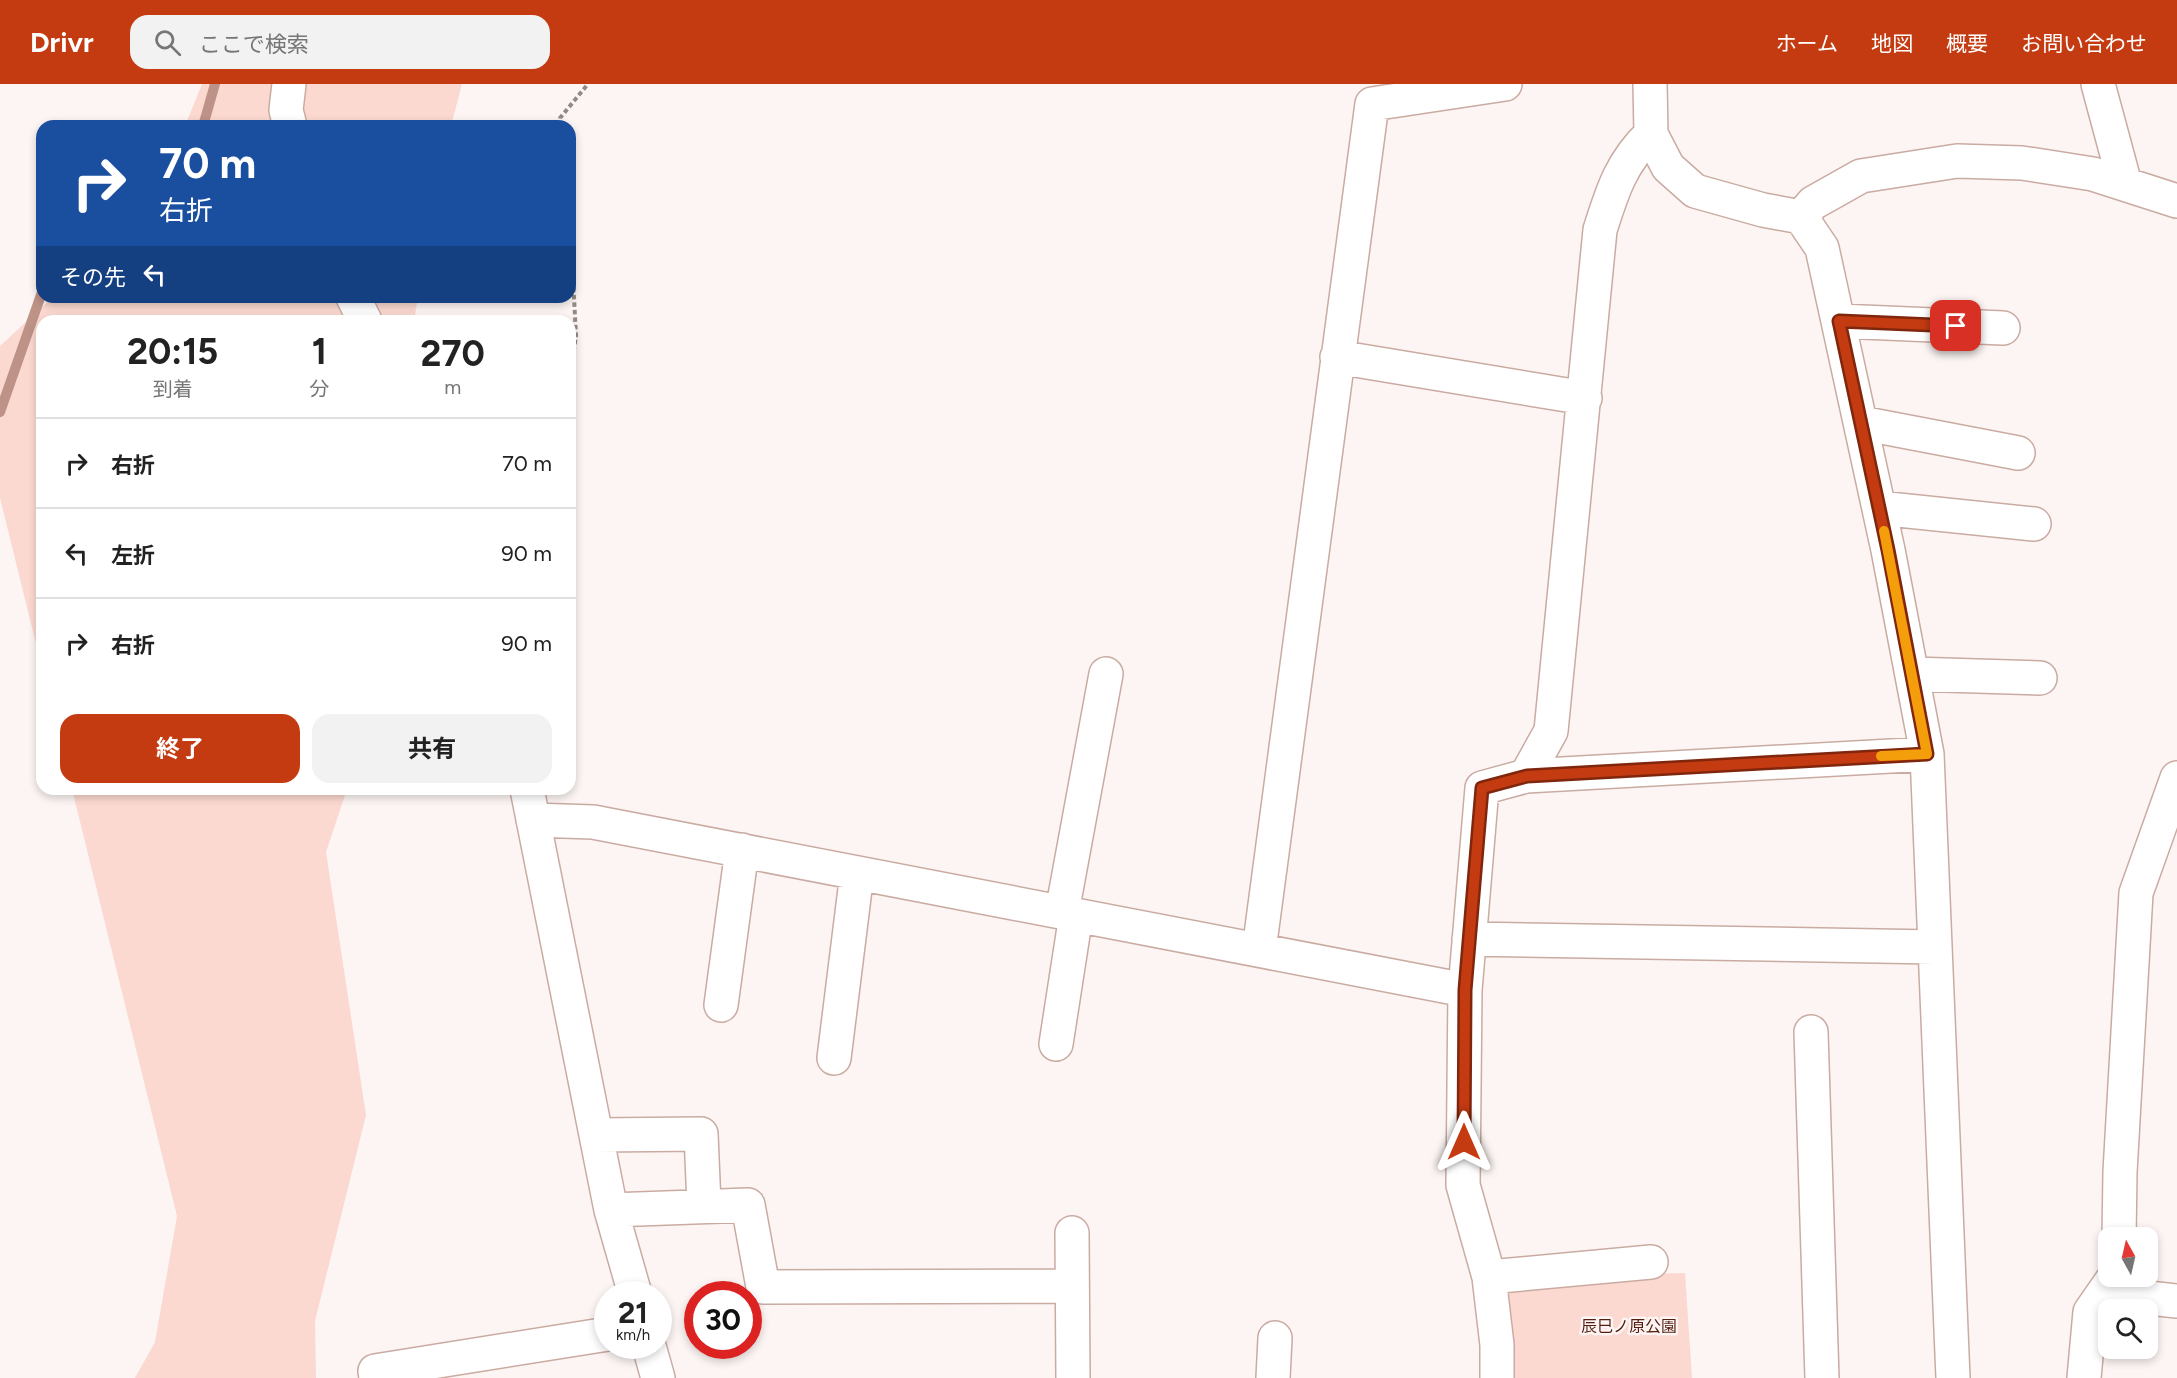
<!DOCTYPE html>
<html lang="ja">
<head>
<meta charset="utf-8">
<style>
	:root { --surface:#fff; --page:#f2f2f2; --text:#222; --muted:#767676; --line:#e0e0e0; --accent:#c43b12 }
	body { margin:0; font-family:Figtree,"Noto Sans JP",sans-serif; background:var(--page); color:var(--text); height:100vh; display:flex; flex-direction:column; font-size:22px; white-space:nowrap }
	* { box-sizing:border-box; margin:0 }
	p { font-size:20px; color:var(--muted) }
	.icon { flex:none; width:33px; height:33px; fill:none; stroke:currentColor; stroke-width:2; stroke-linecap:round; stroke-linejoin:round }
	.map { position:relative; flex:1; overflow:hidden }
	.panel { position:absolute; left:36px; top:231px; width:540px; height:480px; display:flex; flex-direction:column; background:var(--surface); border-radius:18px; box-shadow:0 3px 9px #0003 }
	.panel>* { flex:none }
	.guide { position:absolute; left:36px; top:36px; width:540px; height:183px; border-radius:18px; box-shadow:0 3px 9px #0003; background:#1a4fa0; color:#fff; overflow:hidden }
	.needle { width:39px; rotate:352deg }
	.fabs { position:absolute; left:2098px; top:1143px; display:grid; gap:12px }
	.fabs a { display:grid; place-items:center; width:60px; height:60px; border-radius:12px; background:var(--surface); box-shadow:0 3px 9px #0003; font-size:30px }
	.speed { position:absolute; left:594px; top:1197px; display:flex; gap:12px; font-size:30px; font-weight:700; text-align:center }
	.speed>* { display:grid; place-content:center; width:78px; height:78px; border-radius:50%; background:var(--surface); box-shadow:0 3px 9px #0003; line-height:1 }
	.speed small { font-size:15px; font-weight:400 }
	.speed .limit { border:9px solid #d22; background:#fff; color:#111 }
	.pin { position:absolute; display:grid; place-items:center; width:51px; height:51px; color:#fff; margin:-26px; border-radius:12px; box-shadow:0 3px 9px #0006 }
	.me { position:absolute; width:66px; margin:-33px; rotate:0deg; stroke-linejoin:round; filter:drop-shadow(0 0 4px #0008) }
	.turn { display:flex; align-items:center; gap:21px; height:126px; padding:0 24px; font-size:27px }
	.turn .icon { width:78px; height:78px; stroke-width:2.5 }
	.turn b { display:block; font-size:42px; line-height:51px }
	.then { display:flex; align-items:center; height:57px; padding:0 24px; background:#0003; gap:12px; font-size:22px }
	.eta { display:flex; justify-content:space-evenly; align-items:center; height:102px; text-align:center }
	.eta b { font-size:36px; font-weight:700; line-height:42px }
	.cta { display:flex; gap:12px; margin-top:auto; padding:12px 24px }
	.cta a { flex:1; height:69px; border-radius:18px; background:var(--accent); color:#fff; font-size:24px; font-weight:700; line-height:69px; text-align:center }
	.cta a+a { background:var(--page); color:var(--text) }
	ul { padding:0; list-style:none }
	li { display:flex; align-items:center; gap:18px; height:90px; padding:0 24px; border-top:2px solid var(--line) }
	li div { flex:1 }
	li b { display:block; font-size:22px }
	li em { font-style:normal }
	header { display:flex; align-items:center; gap:36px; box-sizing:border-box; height:84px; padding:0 30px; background:var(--accent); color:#fff }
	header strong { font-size:28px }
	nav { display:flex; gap:33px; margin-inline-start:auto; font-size:21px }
	.search { width:420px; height:54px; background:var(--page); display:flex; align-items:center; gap:15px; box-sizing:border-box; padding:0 21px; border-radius:18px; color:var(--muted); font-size:22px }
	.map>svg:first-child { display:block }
</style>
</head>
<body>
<header>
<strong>Drivr</strong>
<div class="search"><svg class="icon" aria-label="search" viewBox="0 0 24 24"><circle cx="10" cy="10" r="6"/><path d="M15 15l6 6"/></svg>ここで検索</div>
<nav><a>ホーム</a><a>地図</a><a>概要</a><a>お問い合わせ</a></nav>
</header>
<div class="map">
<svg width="2177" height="1294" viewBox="0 0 2177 1294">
	<rect width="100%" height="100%" fill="#fcf5f3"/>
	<path fill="#fbd9d0" d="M202,0H462L451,42H185Z
		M53,213H418L414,237H42V584L0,414V262Z
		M72,705H347L326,768L366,1031L315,1237L316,1294H135L155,1258L177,1132Z
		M1685,1189L1692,1294H1492L1489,1193Z"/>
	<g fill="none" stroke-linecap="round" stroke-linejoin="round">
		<path stroke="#be9387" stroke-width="10" d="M203,42L215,0
			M0,328L42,208"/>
		<defs>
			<path id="minor" d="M289,0L286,26L290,42
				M1650,0L1651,50L1668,83L1695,107L1763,126L1801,133L1822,164L1888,466L1927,670L1953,1294
				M2098,0L2125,100
				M1801,133L1813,119L1861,92L1957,77L2022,79L2093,90L2177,117
				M353,213L365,237
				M1839,237L2003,244
				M1337,273L1585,314
				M1861,339L2018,369
				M1879,424L2034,440
				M1912,590L2040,594
				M1526,692L1551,647L1600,146C1612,108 1621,78 1651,50
				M527,705L611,1126L635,1210
				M533,736L593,738L1465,906
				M1062,828L1106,590
				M1469,855L1935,863
				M1259,866L1372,20L1505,0
				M721,921L742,766
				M1811,948L1822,1294
				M1056,960L1076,831
				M834,974L857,789
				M597,1051L701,1050L704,1121
				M611,1126L748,1121L763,1203L1072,1202
				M1072,1149L1073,1294
				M2119,1154L2120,1088L2136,809L2177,694
				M1489,1193L1651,1178
				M2104,1209L2177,1217
				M649,1262L658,1294
				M376,1294L375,1287L608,1250
				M1273,1294L1275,1254
				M1497,1294V1261L1489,1193L1463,1101L1465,906L1482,704L1526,692L1927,670
				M2084,1294L2090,1228L2115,1192"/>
		</defs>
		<use href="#minor" stroke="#caaba2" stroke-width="36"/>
		<path stroke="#938986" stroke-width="4" stroke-dasharray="4.5 3" stroke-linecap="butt" d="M559,42L560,34L588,0
			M570,136L576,252L570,291"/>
		<use href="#minor" stroke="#fff" stroke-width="33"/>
	</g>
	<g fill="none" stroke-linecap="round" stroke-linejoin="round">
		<defs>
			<path id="route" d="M1464,1058L1465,906L1482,704L1527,692L1927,670L1888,466L1839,237L1956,242"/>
		</defs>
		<use href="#route" stroke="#7f260c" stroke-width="15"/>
		<use href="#route" stroke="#c43b12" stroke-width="10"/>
		<path stroke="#f59e0b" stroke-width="10" d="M1881,672L1927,670L1884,447"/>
	</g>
	<g text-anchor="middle" stroke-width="5" stroke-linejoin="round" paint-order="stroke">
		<g font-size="16" fill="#551e10" stroke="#fcf5f3">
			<text x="1629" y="1248">辰巳ノ原公園</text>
		</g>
	</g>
</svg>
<div class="fabs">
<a><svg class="needle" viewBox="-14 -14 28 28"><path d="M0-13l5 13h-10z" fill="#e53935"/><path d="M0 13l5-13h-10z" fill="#767676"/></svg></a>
<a><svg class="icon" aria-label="search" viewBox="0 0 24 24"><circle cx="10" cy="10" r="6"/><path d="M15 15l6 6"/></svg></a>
</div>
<div class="speed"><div>21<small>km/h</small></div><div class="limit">30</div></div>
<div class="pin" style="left:1956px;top:242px;background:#d93025"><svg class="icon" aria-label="arrive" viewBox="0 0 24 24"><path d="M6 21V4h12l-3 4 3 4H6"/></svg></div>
<svg class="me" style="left:1464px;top:1058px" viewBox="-20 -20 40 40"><path d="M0-17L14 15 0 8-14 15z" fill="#c43b12" stroke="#fff" stroke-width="4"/></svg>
<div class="guide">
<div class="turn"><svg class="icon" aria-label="right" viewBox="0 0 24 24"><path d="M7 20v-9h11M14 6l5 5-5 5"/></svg><div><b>70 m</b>右折</div></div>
<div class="then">その先<svg class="icon" aria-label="left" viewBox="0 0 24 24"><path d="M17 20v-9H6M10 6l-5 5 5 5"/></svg></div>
</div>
<section class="panel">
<div class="eta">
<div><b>20:15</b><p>到着</p></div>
<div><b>1</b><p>分</p></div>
<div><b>270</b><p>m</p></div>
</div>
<ul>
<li><svg class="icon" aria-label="right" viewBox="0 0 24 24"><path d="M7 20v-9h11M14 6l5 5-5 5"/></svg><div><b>右折</b></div><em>70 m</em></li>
<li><svg class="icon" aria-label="left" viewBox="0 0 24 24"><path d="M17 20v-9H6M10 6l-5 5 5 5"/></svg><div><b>左折</b></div><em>90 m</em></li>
<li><svg class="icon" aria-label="right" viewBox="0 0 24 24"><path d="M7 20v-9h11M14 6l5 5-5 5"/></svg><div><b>右折</b></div><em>90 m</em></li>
</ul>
<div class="cta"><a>終了</a><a>共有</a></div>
</section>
</div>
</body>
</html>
